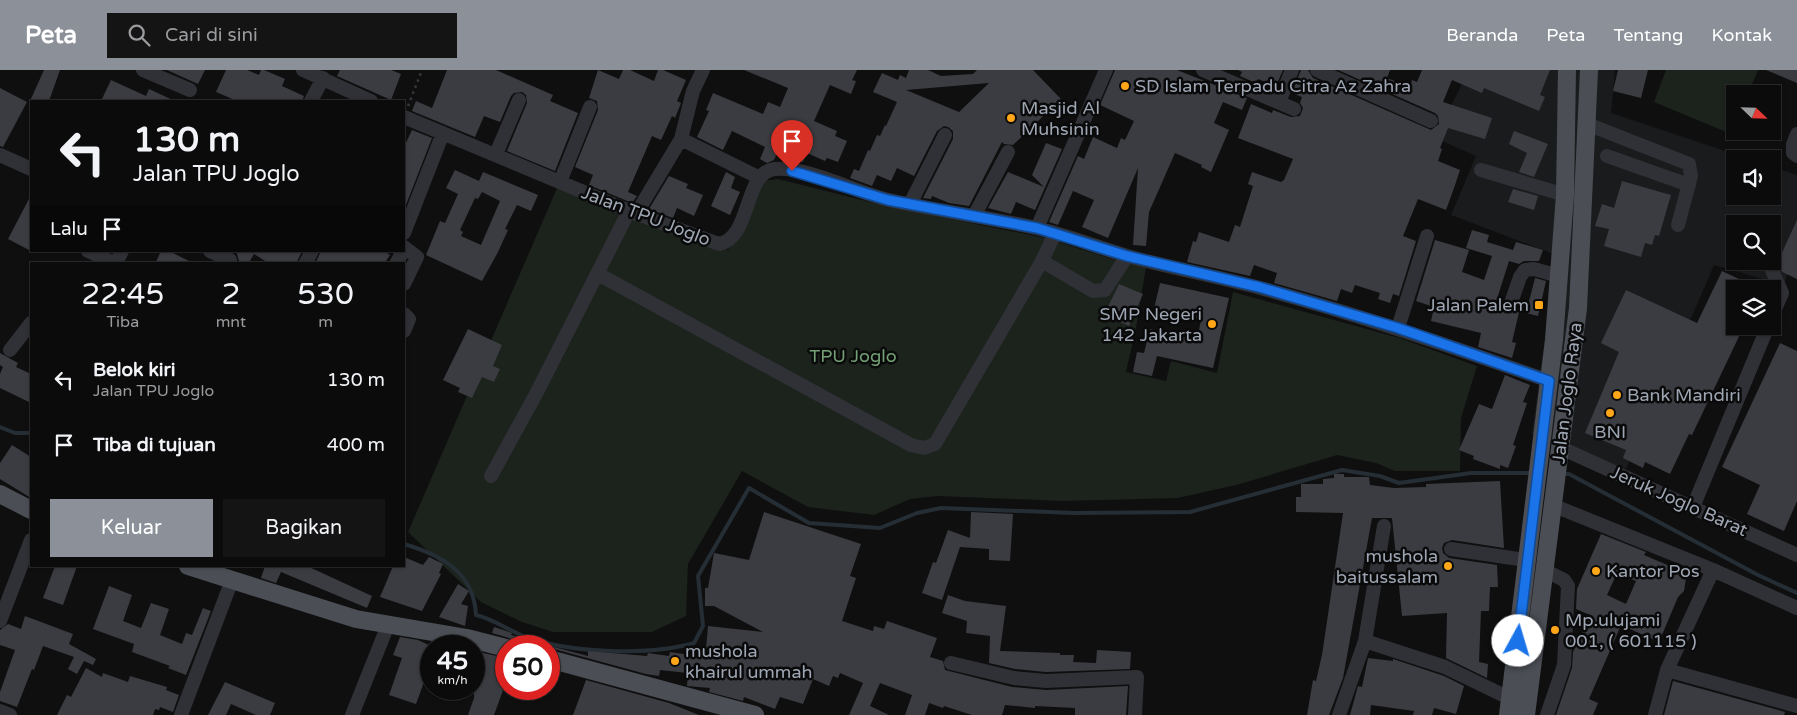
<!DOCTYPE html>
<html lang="id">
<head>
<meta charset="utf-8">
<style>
	:root { --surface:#0b0b0c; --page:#141415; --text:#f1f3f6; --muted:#9a9b9d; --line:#2b2b2d; --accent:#8c9099 }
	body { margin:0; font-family:"Varela Round",sans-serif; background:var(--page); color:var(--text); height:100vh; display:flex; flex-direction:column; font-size:19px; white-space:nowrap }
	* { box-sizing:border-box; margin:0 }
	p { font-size:16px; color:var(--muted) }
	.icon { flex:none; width:28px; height:28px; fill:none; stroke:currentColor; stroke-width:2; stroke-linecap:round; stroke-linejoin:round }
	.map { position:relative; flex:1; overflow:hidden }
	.sheet { position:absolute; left:30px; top:192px; width:375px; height:305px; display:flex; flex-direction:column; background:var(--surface); border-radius:0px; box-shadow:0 1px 4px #0004,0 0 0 1px var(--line) }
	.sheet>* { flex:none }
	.hud { position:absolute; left:30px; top:30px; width:375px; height:152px; border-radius:0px; box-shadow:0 1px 4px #0004,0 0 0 1px var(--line); background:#0b0b0c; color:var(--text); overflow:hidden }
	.needle { width:32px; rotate:113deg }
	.controls { position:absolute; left:1726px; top:15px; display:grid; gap:10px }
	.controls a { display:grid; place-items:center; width:55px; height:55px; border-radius:0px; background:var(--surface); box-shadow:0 1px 4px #0004,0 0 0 1px var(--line); font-size:25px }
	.speed { position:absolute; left:420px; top:565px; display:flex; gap:10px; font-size:25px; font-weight:700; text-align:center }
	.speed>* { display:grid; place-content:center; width:65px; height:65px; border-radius:50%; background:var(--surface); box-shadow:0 1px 4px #0004,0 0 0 1px var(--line); line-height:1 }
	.speed small { font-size:12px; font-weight:400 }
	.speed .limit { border:8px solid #d22; background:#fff; color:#111 }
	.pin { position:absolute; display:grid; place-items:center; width:42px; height:42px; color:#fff; margin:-51px -21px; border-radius:50% 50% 50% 0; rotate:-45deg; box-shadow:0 0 5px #0007 }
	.pin .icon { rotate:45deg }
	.me { position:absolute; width:55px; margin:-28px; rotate:6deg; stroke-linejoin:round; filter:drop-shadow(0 0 4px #0008) }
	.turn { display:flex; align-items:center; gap:18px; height:105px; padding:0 20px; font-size:22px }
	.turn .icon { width:65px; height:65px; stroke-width:2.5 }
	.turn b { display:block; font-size:35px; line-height:42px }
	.then { display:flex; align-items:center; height:48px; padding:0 20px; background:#0003; gap:10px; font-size:19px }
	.eta { display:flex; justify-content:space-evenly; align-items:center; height:85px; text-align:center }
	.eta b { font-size:30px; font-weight:600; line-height:35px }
	.action { display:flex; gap:10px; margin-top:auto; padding:10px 20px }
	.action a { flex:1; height:58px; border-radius:0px; background:var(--accent); color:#fff; font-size:20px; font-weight:600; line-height:58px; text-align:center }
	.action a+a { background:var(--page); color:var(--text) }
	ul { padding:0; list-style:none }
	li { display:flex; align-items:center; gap:15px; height:65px; padding:0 20px }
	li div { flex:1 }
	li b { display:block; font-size:19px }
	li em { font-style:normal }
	header { display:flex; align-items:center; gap:30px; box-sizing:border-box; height:70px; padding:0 25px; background:var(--accent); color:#fff }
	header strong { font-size:24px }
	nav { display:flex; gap:28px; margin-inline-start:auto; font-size:18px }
	.search { width:350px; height:45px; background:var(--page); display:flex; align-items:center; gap:12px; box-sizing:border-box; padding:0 18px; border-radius:0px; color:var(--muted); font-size:19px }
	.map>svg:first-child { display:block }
</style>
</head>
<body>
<header>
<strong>Peta</strong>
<div class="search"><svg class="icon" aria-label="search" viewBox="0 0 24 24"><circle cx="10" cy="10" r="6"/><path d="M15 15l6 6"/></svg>Cari di sini</div>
<nav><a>Beranda</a><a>Peta</a><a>Tentang</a><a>Kontak</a></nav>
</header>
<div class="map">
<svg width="1797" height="645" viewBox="0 0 1797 645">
	<rect width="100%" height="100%" fill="#0f0f10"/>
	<path fill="#1a1b1d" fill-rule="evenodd" d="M1469,0H1615L1611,43L1749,89H1735V126H1772L1773,97L1797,105V173L1784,215L1714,195L1626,399L1532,364L1556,185L1451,145L1476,86L1435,68ZM1735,154H1772V191H1735Z"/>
	<path fill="#1b231c" d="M1666,0H1758L1748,24H1735V54L1731,64L1654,32Z
		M778,109L886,136L1046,168L1124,193L1146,197L1136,258L1126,302L1166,311L1171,291L1217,303L1233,222L1399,268L1477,296L1461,348L1460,401H1395L1376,393L1337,385L1240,414L1178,428L1063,431L938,426L910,429L874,445L808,437L742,401L688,494L686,546L652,562H553L522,552L481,532L408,462L558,116L728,180L756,112Z"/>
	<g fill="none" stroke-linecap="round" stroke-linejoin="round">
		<path stroke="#252e35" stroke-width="4" d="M0,357L15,363H31
			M1562,404H1569L1758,505L1797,523
			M404,474C441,485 474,502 476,545C494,549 509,561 526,567C570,583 649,586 694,573L703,556L698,506L749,418L809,453L880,458L917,443L941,438L1074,443L1190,442L1342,400L1380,406L1399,413L1471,403H1532"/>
	</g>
	<path fill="#3b3c41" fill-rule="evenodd" d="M44,0H60L49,31H30Z
		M167,0H205L198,14Z
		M226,0H247L259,5L261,0H264L285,9L282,16L304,26L302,31H237L216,22Z
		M340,0H391L401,4L391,30L337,6Z
		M447,0H496L553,25L550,31L578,43L555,101L507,81L527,33L526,25L522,22L514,23L511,26L500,52L484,46L475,67L412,41L416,31L432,38Z
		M598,0L619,9L623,0H630L654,11L658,0H663L686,10L677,31L681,33L675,48L672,46L661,70L652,66L628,122L637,126L632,133L589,115L593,105L575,97L598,40L597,31L589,28Z
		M744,0H857L852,10L856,11L851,24L830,15L814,51L837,61L835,66L847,71L838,92L827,88L825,91L807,83L803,92L778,81L774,90L767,93L760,89L765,77L732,61L723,80L697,67L709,41L706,40L713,23L763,44L768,32L780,37L788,18Z
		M909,0H928L941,6L973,4L977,0H1033L1061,29L1013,75L1004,74L1002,72L969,136L949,133L932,126L931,129L923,128L953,69V61L948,57L944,56L937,61L914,106L897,98L891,111L877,105L872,116L850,108L854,99L859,101L868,80L870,81L877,65L880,66L885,55L886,56L897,32L873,22L882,3L898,10L900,5L906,8ZM989,13L959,42L906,20Z
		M1115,0H1177L1247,28L1242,40L1223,32L1214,53L1229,60L1211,102L1201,97L1202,95L1175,83L1149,142L1146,176L1133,175L1138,98L1108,168L1082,157L1094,130L1073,121L1058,155L1049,152L1078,86L1084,89L1093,67L1117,78L1121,68L1125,70L1134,51L1100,35Z
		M1238,0H1283L1276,16L1258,9L1256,13L1240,6L1242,2Z
		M1301,0H1308L1313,8L1431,60L1439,54L1438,46L1435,43L1338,0H1390L1387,8L1410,17L1412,10L1417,12L1422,0H1550L1540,25L1545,27L1539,41L1484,18L1482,23L1452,10L1443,32L1492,48L1485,69L1448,58L1440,78L1442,79L1438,91L1460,100L1454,118L1446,140L1418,129L1403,166L1416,171L1399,226L1393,224L1390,233L1378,229L1380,223L1355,215L1352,223L1341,219L1337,231L1274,213L1277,203L1254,195L1250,206L1187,192L1193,171L1196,172L1199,162L1229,172L1235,155L1240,157L1253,116L1248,114L1252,102L1281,112L1284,110L1293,89L1238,68L1251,34L1272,43L1273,40L1291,47L1300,46L1303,38L1300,33L1302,27L1292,23Z
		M1618,0H1648L1641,28L1613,21Z
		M1766,0H1797V13Z
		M111,10L146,26L149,19L175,31H101Z
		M0,18L27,32L3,77L0,76Z
		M412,60L432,68L404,140V77Z
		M1514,61L1548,74L1534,107L1519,102L1527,83L1509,74Z
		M1046,73L1062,79L1035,140L1016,132L1011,144L988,138L1008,102L1044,117L1032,105Z
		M455,100L479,111L483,102L538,125L531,141L517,135L505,159L508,160L498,182L482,211L426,185L440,151L445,153L458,124L446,118ZM482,122L500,131L481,175L461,166L463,162L460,160L475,128L478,129Z
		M726,102L735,107L731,118L740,122L730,145L711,136Z
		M669,106L688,114L686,118L703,125L694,146L677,138L673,148L649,139Z
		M1622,111L1671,125L1659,166L1655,165L1652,175L1645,173L1641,187L1604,176L1609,159L1595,156L1602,134L1614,138Z
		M1513,119L1538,126L1534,140L1508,132Z
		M31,125V181L8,169Z
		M1797,150V209L1782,202L1780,187Z
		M1472,160L1489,165L1487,172L1513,180L1516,172L1543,180L1539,191H1524L1519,194L1509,191L1496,232L1510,238H1520L1512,272L1516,273L1512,288L1478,277L1481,263L1431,251L1434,237L1416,231L1435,170L1469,180L1462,202L1484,210L1492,186L1466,178Z
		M161,181H169L195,194H155Z
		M236,181H302L296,194H270L254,184L248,194H240Z
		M321,181H384L390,185L384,194H315Z
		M1722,201L1760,219H1735V256H1744L1692,365L1689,364L1670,404L1645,392L1643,398L1623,388L1626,380L1585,363L1619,282L1601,273L1626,220L1697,253Z
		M1535,208L1546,211L1538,246L1526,243Z
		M1160,213L1229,228L1213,298L1157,286L1152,306L1133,302L1137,282L1144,283L1150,259L1197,270L1201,250L1154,239Z
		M1119,214L1143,224L1129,256L1104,245Z
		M468,259L502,275L493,296L500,299L494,312L482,307L472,328L458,322L460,318L443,310Z
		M1780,273L1797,281V431L1784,461L1747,444L1760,415L1722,397Z
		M0,283L18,293L16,297L31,304V333L0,318V304L3,297L0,295Z
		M1505,305L1530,315L1523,332L1527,333L1513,375L1516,376L1508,398L1500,395V399L1473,389L1474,386L1459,380L1479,334L1492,339Z
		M12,375L31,387V428L0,409V393Z
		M1334,404H1344V407H1369L1370,415L1394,418L1426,417V414L1500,411L1504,478L1452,470L1444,473L1442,478L1443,483L1449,488L1497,495L1498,517H1490L1489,541H1481L1479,592L1488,594L1487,608L1446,588L1447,543L1402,546L1392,448H1372L1343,608L1329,645H1307L1313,610L1316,611L1322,585L1343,443L1296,442V427H1301V414H1323V409L1334,408Z
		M764,442L861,474L850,506L856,508L842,551L873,561L874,556L884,559L887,551L937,568L930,587L943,591L945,600L1012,617L1046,620L1128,616L1126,645H1075V638L1035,636V638L1005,635L1002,645H972L944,636L943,638L929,633L925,645H905L912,625L880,613L870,636L889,645H849L863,613L840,603L838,608L833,606L829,616L813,609L803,634L780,627L775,639L744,627L743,631L709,622L710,618L687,616L688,603L660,600L659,606L646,604L554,579V577L588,586V581L647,586L648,583L669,586L670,582L690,585L691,577L706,579L708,556L763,562L714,536H705V518H708L714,483L749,490Z
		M971,442L1013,444L1010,491L989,490V479L960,477L942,530L922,523L933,492L936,493L948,460L970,468Z
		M1601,464L1646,482L1644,485L1679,500L1686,508L1684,521L1678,527L1659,572L1621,555L1589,629L1598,633L1593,645H1556L1572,598L1573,582L1590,545L1576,539L1577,519ZM1617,503L1636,511L1626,534L1607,525Z
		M404,487L423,495L429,487L443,494L439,503L441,504L422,541L380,527L393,496H404Z
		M55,496H77L63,535L43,528Z
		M265,496H307L372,526L367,538L281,502L276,513L261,508Z
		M458,514L469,521L461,534L468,536L465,556L439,547Z
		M109,516L132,525L123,551L141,558L151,533L169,539L160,565L182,574L186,563L192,565L203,538L211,541L186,605L168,598L170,596L132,582L134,574L93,559Z
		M948,525L965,531L1006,536L1000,581L1060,583V585H1074L1073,592L1096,593L1097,580L1131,582L1130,599L1046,602L1015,599L989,593L990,566L966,563L967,551L942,543Z
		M25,546L73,564L69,574L96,589L93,595L84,591L77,604L68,599L74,587L43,576L34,600L32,599L17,637L0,631V622L15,580L0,575V560L8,554L21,559Z
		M494,557L512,563L511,565L539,573V576H516L509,568L492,563Z
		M400,567L418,570L431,576V602L428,601L416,634L389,625L402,588L393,585Z
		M474,581L506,588V612L494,645H468L474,628Z
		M1368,588L1393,591V589L1444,606L1464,616L1456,644L1434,638L1432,645H1413L1414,641L1371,635L1370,645H1350L1358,616L1362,617Z
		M86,598L102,607L103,603L128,612L130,606L167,617L166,620L179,625L173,642L160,637L159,640L155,639L153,645H57L67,625L71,627Z
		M586,610L669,633L699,645H573Z
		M1673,611L1785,642L1784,645H1664Z
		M225,612L275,633L270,645H256L231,634L226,645H208Z"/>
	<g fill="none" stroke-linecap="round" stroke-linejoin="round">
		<path stroke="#36383d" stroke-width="2.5" stroke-dasharray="2.5 4" stroke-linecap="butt" d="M408,36L422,0"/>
		<path stroke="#303136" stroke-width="14" d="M143,0L190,20
			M303,0L371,31
			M703,0L693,21L681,69L760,108
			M1203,0L1294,39
			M1317,0L1431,51
			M311,31L323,8
			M1279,32L1292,0
			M404,47L629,141L719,174C752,168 743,102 775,99C806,96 857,123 889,130C938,141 988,147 1036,158C1067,165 1097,177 1127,186C1171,198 1216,206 1260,218C1358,244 1454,277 1549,311
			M1587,54L1689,94L1691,106L1678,155
			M1797,64L1793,74V83L1797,86
			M496,84L519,30
			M0,85L31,99
			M1607,86L1689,115
			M1481,100L1565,125
			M560,112L590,37
			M910,134L945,65
			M636,144L681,69
			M974,146L1008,82
			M1037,158L1106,0
			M404,163L443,63
			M1055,163L1042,191L1093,221L1105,220L1127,186
			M404,177L417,187L404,214
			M88,181L112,192L117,191L122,181
			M210,181L230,190
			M1772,191L1771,198L1782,223L1772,246
			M305,194L312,181
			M396,194L403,181
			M598,204L911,375L924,378L935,374L1042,191
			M1512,230L1520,207L1525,200L1534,199L1559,206
			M404,244L409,249L404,261
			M1398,258L1427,166
			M10,280L31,253
			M1561,378L1797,485
			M491,406L536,324L629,141
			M1552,435L1713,500L1797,538
			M1693,437L1768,256
			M1451,479L1526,490
			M1544,500L1564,510L1568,516L1564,595L1547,645
			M0,551L31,470
			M1365,571L1384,456
			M951,593L1014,608L1046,611L1137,607L1135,645
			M1667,600L1797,636
			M0,641L10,645
			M181,645L232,510
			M352,645L388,555
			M1339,645L1365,571L1445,597L1511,629
			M1655,645L1667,600L1713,500"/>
		<path stroke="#4b4e55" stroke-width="18" d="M0,424L31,440
			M188,496L356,549L467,568L506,578
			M549,589L755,645
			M1508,645L1554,270L1565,125L1567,0
			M1526,645L1578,238L1589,0"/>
	</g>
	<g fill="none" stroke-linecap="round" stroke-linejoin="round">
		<defs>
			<path id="route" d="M792,101L888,130L1037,158L1127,186L1259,217L1398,258L1549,311L1518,571"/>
		</defs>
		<use href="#route" stroke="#114b97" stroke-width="12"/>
		<use href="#route" stroke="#1a73e8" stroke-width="9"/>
	</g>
	<g fill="#ffa718" stroke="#0a0a0b" stroke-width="2">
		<circle cx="1125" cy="16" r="5"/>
		<circle cx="1011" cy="48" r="5"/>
		<rect x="1534" y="230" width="10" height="10" rx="2.5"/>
		<circle cx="1212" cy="254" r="5"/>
		<circle cx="1617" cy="325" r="5"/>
		<circle cx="1610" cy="343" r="5"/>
		<circle cx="1448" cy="496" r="5"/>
		<circle cx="1596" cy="501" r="5"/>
		<circle cx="1555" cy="560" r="5"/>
		<circle cx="675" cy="591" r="5"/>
	</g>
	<g text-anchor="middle" stroke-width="5" stroke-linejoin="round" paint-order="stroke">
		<g font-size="18" fill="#9ea6b3" stroke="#0a0a0b" text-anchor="start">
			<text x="1135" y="22">SD Islam Terpadu Citra Az Zahra</text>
			<text x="1021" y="44">Masjid Al<tspan x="1021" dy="21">Muhsinin</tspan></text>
			<text x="1529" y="241" text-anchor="end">Jalan Palem</text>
			<text x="1202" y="250" text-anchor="end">SMP Negeri<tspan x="1202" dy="21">142 Jakarta</tspan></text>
			<text x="1627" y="331">Bank Mandiri</text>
			<text x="1610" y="368" text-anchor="middle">BNI</text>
			<text x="1438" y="492" text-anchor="end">mushola<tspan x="1438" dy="21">baitussalam</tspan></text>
			<text x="1606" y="507">Kantor Pos</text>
			<text x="1565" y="556">Mp.ulujami<tspan x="1565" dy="21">001, ( 601115 )</tspan></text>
			<text x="685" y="587">mushola<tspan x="685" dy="21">khairul ummah</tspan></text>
		</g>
		<g font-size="18" fill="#9ea6b3" stroke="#0a0a0b">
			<text transform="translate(646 146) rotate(21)" y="6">Jalan TPU Joglo</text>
			<text transform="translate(1567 323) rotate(-83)" y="6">Jalan Joglo Raya</text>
			<text transform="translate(1679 431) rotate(24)" y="6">Jeruk Joglo Barat</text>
		</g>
		<g font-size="18" fill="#73a074" stroke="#0a0a0b">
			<text x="853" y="292">TPU Joglo</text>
		</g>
	</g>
</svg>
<div class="controls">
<a><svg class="needle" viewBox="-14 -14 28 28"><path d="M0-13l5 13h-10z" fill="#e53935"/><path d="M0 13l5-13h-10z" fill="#9a9b9d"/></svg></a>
<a><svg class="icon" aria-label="sound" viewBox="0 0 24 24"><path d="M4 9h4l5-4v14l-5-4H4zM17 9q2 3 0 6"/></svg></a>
<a><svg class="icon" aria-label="search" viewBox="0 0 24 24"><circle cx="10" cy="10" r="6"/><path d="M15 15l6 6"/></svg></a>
<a><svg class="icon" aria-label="layers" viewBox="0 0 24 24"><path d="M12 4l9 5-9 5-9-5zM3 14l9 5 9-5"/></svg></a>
</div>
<div class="speed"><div>45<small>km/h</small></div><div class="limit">50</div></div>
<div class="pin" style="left:792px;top:101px;background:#d93025"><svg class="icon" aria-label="arrive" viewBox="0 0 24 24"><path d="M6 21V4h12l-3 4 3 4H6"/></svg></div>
<svg class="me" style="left:1518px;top:571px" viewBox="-20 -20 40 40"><circle r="19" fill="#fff"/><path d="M0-13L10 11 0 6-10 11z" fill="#1a73e8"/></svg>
<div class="hud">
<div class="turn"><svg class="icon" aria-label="left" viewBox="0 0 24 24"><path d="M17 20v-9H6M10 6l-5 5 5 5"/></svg><div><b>130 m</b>Jalan TPU Joglo</div></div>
<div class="then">Lalu<svg class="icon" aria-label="arrive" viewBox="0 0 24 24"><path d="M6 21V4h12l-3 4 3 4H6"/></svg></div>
</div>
<section class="sheet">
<div class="eta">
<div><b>22:45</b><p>Tiba</p></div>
<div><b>2</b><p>mnt</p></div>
<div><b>530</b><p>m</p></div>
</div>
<ul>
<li><svg class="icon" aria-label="left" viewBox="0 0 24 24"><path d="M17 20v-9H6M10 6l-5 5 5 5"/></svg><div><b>Belok kiri</b><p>Jalan TPU Joglo</p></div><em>130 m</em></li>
<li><svg class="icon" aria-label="arrive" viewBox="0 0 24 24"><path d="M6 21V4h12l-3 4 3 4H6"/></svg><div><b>Tiba di tujuan</b></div><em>400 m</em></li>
</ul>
<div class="action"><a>Keluar</a><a>Bagikan</a></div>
</section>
</div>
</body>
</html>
